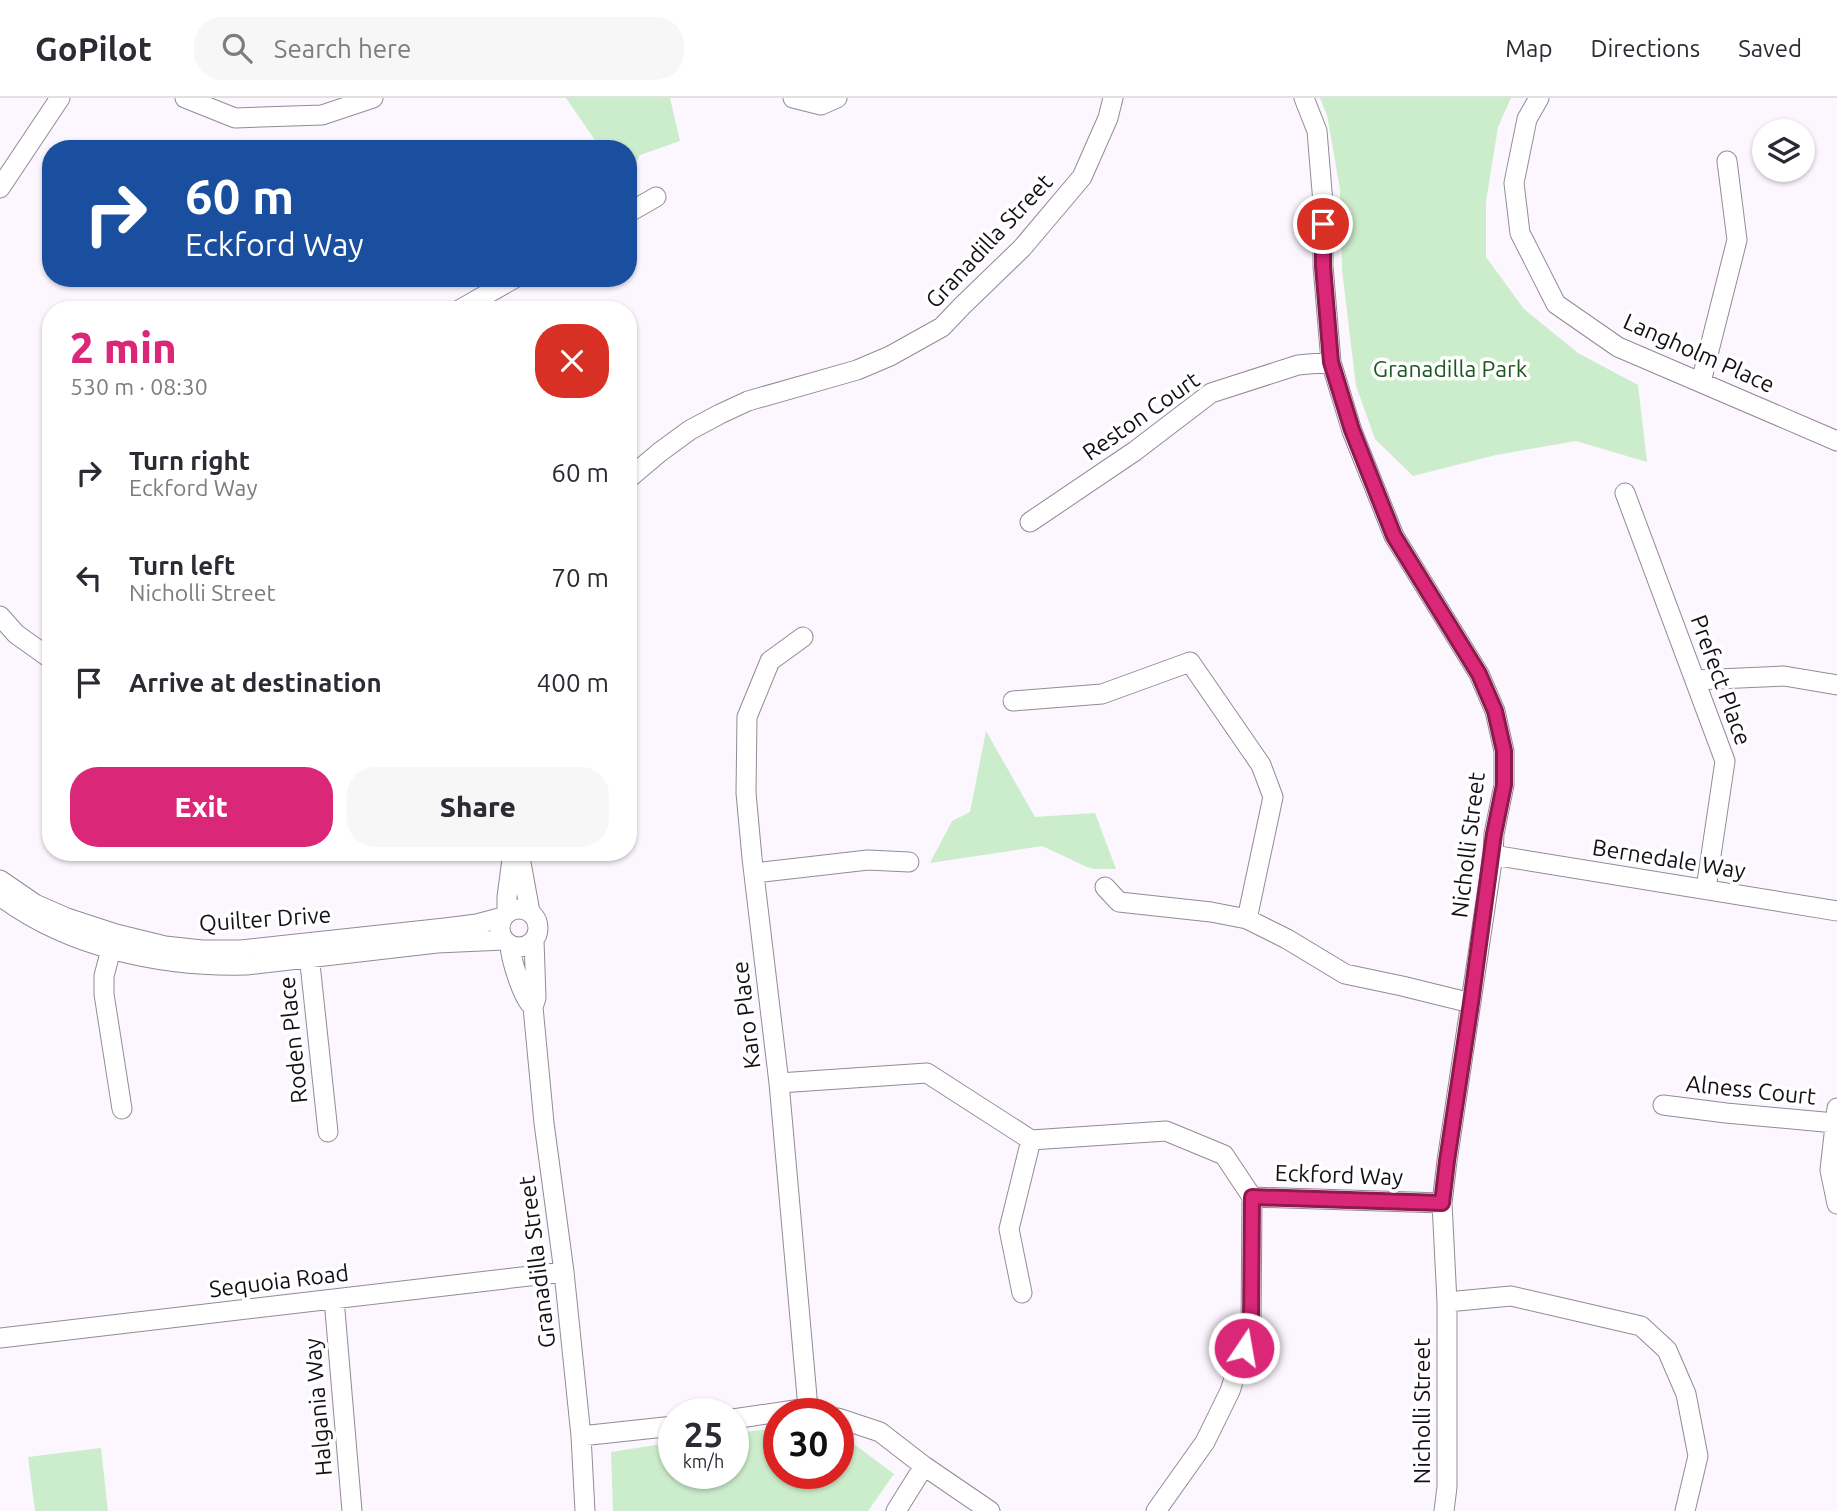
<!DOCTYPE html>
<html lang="en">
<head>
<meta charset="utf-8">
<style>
	:root { --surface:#fff; --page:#f7f7f7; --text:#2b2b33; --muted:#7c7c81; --line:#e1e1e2; --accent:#db2777 }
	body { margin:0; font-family:Ubuntu,sans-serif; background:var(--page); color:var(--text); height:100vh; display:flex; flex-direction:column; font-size:26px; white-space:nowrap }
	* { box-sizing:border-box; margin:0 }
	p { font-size:23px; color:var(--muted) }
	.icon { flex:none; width:38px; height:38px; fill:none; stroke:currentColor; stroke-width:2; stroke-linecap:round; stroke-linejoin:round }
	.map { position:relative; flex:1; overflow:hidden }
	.drawer { position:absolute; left:42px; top:203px; width:595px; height:560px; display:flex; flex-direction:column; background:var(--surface); border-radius:28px; box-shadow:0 2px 5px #0004 }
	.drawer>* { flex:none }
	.hud { position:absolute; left:42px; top:42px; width:595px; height:147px; border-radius:28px; box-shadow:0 2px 5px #0004; background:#1a4fa0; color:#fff; overflow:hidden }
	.controls { position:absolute; left:1752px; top:21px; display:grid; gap:14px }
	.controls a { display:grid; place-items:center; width:63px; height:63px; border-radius:50%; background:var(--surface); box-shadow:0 2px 5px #0004; font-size:35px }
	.speed { position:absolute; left:658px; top:1300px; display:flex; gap:14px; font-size:35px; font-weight:700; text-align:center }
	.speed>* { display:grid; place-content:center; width:91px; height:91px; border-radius:50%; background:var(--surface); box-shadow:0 2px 5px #0004; line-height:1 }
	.speed small { font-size:18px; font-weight:400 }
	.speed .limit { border:10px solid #d22; background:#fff; color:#111 }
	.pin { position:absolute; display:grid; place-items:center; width:60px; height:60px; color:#fff; margin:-30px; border:4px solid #fff; border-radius:50%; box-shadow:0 2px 7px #0007 }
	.me { position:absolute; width:77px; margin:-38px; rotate:12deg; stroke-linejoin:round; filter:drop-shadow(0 0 5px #0008) }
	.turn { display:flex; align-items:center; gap:24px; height:147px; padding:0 28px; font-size:32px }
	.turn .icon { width:91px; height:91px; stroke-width:2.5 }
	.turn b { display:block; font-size:49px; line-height:60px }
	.round { display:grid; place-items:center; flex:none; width:74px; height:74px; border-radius:28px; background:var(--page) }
	.summary { display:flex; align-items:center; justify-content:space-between; height:119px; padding:0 28px }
	h1 { font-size:42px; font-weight:800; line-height:52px; color:var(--accent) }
	.button { display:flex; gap:14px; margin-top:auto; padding:14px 28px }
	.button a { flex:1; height:80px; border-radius:28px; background:var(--accent); color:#fff; font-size:28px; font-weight:800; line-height:80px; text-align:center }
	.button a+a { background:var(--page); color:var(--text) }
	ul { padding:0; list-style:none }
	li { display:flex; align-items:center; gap:21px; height:105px; padding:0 28px }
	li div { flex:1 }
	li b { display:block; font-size:26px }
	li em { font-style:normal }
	header { display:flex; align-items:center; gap:42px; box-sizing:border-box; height:98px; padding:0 35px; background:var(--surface); border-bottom:2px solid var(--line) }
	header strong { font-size:33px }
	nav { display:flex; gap:38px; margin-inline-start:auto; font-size:24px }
	.search { width:490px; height:63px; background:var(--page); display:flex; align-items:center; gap:18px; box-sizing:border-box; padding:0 24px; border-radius:28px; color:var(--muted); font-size:26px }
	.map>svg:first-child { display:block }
</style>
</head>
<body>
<header>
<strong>GoPilot</strong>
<div class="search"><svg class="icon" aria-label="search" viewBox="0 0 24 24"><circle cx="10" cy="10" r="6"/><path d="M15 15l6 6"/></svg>Search here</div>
<nav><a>Map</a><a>Directions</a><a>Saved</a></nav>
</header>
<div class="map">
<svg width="1837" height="1413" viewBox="0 0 1837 1413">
	<rect width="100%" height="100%" fill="#fcf6ff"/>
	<path fill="#ccedcb" d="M566,0H670L680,43L640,57L628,81V51H601Z
		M1320,0H1511L1498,29L1486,104V159L1524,211L1578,255L1638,287L1647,364L1576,343L1496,357L1413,378L1375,341L1356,288L1342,172L1340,91L1327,17Z
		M986,633L1035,719L1095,715L1116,771H1094L1087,769L1042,748L930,765L952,723L970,714Z
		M760,1332L779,1333V1376H838V1337H842L894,1376L868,1413H613L611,1354L674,1344V1376H733V1336Z
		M101,1350L108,1413H35L28,1359Z"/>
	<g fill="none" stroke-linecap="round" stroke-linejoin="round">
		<defs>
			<path id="street" d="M185,0L235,20L322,17L373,0
				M793,0L821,7L837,0
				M1304,0L1317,33L1323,105V168L1331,264L1352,333L1394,438L1479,576L1495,613L1504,653V687L1494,736L1493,757L1447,1063L1442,1105L1447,1204V1389L1444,1413
				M1539,0L1527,21L1514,85L1520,135L1556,206L1618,249L1837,343
				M0,90L60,0
				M628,115L656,99
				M459,212L515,180
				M1701,284L1737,142L1727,63
				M628,381L660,354L690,332L720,316L748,303L857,272L890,258L942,229L962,208L1022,150L1082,79L1108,20L1113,0
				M1625,395L1725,663L1706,791
				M1030,424L1135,353L1211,295L1298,267L1331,264
				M0,518L16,536L51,561
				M803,539L770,563L747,619L746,695L752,760L779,985L808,1310
				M1695,582L1784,578L1837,587
				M1013,603L1102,596L1190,564L1261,667L1273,699L1247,821
				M519,754L530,814
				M1493,757L1837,813
				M754,775L868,762L909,764
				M0,782L35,806L67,820L116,836L165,848L202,852H241L445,830L477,826L503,819
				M1105,789L1119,804L1211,814L1247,821L1287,841L1345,876L1402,888L1471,905
				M0,798C69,850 162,869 246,867L437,845L504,842
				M500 830a19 19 0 1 1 38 0a19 19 0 1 1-38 0Z
				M507,815V799L513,754
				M114,840L104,878V896L122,1011
				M534,842L536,900L533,909L544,1025L564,1174L581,1338L585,1413
				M308,847L328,1034
				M510,847C511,862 522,898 532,908
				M779,985L927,975L1031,1042L1166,1033L1224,1057L1252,1099L1442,1105
				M1663,1007L1726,1015L1835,1025
				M1837,1010L1830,1072L1837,1106
				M1022,1195L1009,1131L1031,1042
				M334,1201L352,1413
				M1447,1204L1511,1198L1641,1228L1667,1252L1686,1296L1698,1358L1685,1413
				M0,1240L564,1174
				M838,1320L880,1334L924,1368L990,1413
				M733,1321L808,1310L825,1316
				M581,1338L674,1328
				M896,1413L924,1368
				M1156,1413L1205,1344L1230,1293L1251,1228L1252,1099"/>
		</defs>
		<use href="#street" stroke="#938a97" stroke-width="21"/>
		<use href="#street" stroke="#fff" stroke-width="19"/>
	</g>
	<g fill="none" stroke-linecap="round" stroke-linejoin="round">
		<defs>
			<path id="route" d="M1244,1250L1251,1228L1252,1099L1442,1105L1447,1063L1471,905L1494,736L1504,687V653L1495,613L1479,576L1394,438L1352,332L1331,264L1323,168V126"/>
		</defs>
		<use href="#route" stroke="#8e194d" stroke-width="18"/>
		<use href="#route" stroke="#db2777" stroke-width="12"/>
	</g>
	<g text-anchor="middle" stroke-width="7" stroke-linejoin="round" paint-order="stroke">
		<g font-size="23" fill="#141116" stroke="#fff">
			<text transform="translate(989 143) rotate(-47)" y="8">Granadilla Street</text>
			<text transform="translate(1699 255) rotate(24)" y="8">Langholm Place</text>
			<text transform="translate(1141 318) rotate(-35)" y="8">Reston Court</text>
			<text transform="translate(1721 582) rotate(70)" y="8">Prefect Place</text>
			<text transform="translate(1468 747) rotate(-83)" y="8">Nicholli Street</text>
			<text transform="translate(1669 761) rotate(9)" y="8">Bernedale Way</text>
			<text transform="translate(265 821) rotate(-4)" y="8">Quilter Drive</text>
			<text transform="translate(746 917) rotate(-97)" y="8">Karo Place</text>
			<text transform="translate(293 942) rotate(-96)" y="8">Roden Place</text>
			<text transform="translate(1751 992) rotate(6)" y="8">Alness Court</text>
			<text transform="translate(1339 1077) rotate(2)" y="8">Eckford Way</text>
			<text transform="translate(537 1164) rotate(-97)" y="8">Granadilla Street</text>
			<text transform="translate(279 1183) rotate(-7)" y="8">Sequoia Road</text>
			<text transform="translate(318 1309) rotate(-95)" y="8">Halgania Way</text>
			<text transform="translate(1422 1313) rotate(-90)" y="8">Nicholli Street</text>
		</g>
		<g font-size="23" fill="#1a581e" stroke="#fff">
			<text x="1450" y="279">Granadilla Park</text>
		</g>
	</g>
</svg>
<div class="controls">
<a><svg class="icon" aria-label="layers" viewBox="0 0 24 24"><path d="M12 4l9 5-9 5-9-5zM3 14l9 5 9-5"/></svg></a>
</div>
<div class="speed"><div>25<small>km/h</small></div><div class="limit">30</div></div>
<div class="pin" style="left:1323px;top:126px;background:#d93025"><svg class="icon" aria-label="arrive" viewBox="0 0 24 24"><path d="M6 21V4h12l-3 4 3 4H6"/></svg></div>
<svg class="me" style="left:1244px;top:1250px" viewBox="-20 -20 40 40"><circle r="17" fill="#db2777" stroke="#fff" stroke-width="3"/><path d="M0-11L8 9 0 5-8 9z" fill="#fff"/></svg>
<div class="hud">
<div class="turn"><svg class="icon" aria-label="right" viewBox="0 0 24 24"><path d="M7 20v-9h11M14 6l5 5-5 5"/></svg><div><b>60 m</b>Eckford Way</div></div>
</div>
<section class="drawer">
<div class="summary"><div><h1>2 min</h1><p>530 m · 08:30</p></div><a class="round" style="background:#d93025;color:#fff"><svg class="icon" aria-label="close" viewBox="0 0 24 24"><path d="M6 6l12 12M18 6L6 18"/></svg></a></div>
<ul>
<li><svg class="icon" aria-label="right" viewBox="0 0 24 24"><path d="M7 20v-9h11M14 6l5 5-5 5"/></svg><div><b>Turn right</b><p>Eckford Way</p></div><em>60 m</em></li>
<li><svg class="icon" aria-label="left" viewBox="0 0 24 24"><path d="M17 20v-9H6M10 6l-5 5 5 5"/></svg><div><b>Turn left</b><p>Nicholli Street</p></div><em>70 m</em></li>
<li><svg class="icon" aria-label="arrive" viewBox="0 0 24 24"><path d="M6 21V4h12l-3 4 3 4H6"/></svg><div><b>Arrive at destination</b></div><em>400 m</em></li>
</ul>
<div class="button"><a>Exit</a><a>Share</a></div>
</section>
</div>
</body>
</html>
